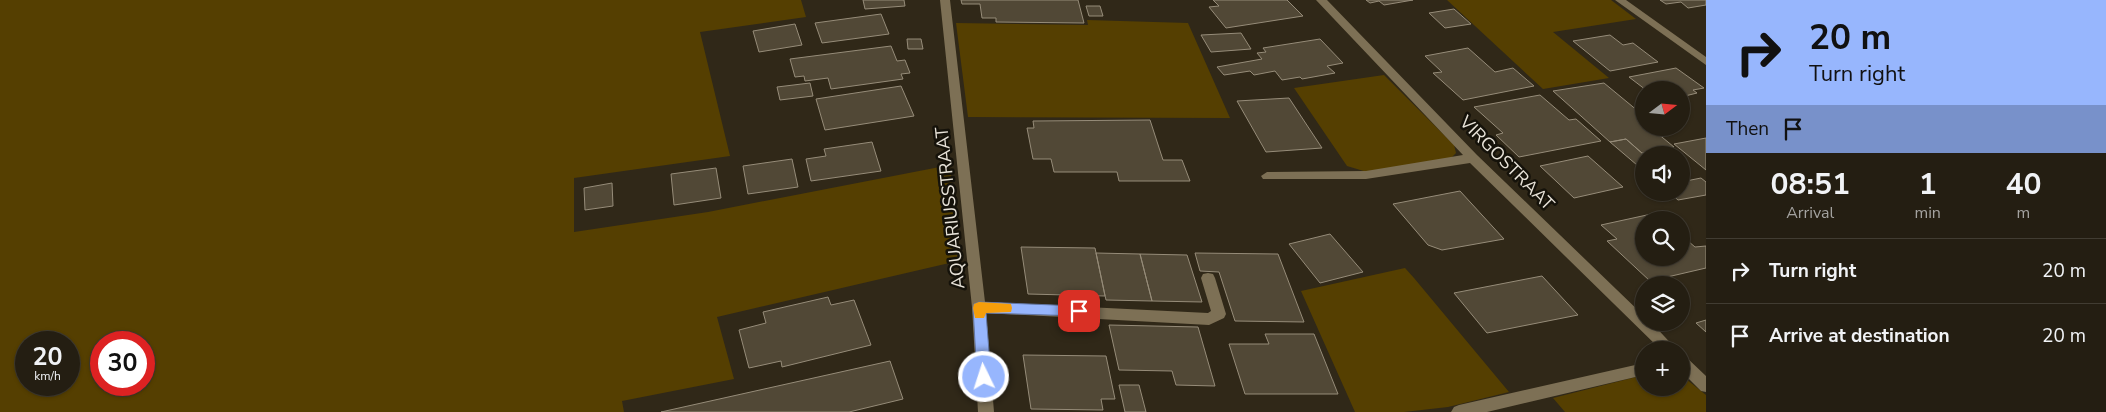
<!DOCTYPE html>
<html lang="en">
<head>
<meta charset="utf-8">
<style>
	:root { --surface:#241e12; --page:#302b20; --text:#f1f3f6; --muted:#a3a29f; --line:#413c32 }
	body { margin:0; font-family:"Nunito Sans",sans-serif; background:var(--page); color:var(--text); height:100vh; display:flex; flex-direction:column; font-size:19px; white-space:nowrap }
	* { box-sizing:border-box; margin:0 }
	p { font-size:16px; color:var(--muted) }
	.icon { flex:none; width:28px; height:28px; fill:none; stroke:currentColor; stroke-width:2; stroke-linecap:round; stroke-linejoin:round }
	.map { position:relative; flex:1; overflow:hidden }
	.side { display:flex; flex-direction:column; background:var(--surface); width:400px }
	.side>* { flex:none }
	.hud { background:#97b6fd; color:#111; overflow:hidden }
	.needle { width:32px; rotate:74deg }
	.controls { position:absolute; left:1635px; top:81px; display:grid; gap:10px }
	.controls a { display:grid; place-items:center; width:55px; height:55px; border-radius:50%; background:var(--surface); box-shadow:0 1px 4px #0004,0 0 0 1px var(--line); font-size:25px }
	.speed { position:absolute; left:15px; top:331px; display:flex; gap:10px; font-size:25px; font-weight:700; text-align:center }
	.speed>* { display:grid; place-content:center; width:65px; height:65px; border-radius:50%; background:var(--surface); box-shadow:0 1px 4px #0004,0 0 0 1px var(--line); line-height:1 }
	.speed small { font-size:12px; font-weight:400 }
	.speed .limit { border:8px solid #d22; background:#fff; color:#111 }
	.pin { position:absolute; display:grid; place-items:center; width:42px; height:42px; color:#fff; margin:-21px; border-radius:10px; box-shadow:0 2px 8px #0006 }
	.me { position:absolute; width:55px; margin:-28px; rotate:356deg; stroke-linejoin:round; filter:drop-shadow(0 0 4px #0008) }
	.turn { display:flex; align-items:center; gap:18px; height:105px; padding:0 20px; font-size:22px }
	.turn .icon { width:65px; height:65px; stroke-width:2.5 }
	.turn b { display:block; font-size:35px; line-height:42px }
	.then { display:flex; align-items:center; height:48px; padding:0 20px; background:#0003; gap:10px; font-size:19px }
	.eta { display:flex; justify-content:space-evenly; align-items:center; height:85px; text-align:center }
	.eta b { font-size:30px; font-weight:700; line-height:35px }
	ul { padding:0; list-style:none }
	li { display:flex; align-items:center; gap:15px; height:65px; padding:0 20px; border-top:1px solid var(--line) }
	li div { flex:1 }
	li b { display:block; font-size:19px }
	li em { font-style:normal }
	main { display:flex; flex:1; min-height:0 }
	.map>svg:first-child { display:block }
</style>
</head>
<body>
<main>
<div class="map">
<svg width="1706" height="412" viewBox="0 0 1706 412">
	<rect width="100%" height="100%" fill="#302818"/>
	<path fill="#553f01" fill-rule="evenodd" d="M0,0H801L806,17L700,32L730,156L574,178V232L708,212L950,165L958,261L717,317L734,379L622,401L624,412H0ZM69,342V385H26V342ZM144,342V385H101V342Z
		M1447,0H1611L1636,19L1553,32L1609,78L1543,89Z
		M1087,20L1188,23L1230,118L968,117L956,23L1088,25Z
		M1384,75L1454,145L1456,153L1451,158L1367,172L1347,166L1294,88Z
		M1405,268L1414,278L1509,392L1448,407L1404,412H1355L1301,291Z
		M1644,375V388H1681V375L1706,395V412H1565L1553,398Z"/>
	<path fill="#514836" stroke="#968c79" d="M863,0H904L905,6L865,9Z
		M961,0H1078L1084,23L996,22V18H982L980,4H962Z
		M1213,0H1287L1303,16L1226,28L1209,7L1219,6Z
		M1366,0H1413L1384,5L1379,1L1370,3Z
		M1660,0H1706V5L1688,8L1681,2L1666,4Z
		M1086,6H1100L1103,16H1089Z
		M1454,9L1471,24L1445,28L1429,13Z
		M881,14L889,34L822,43L815,23Z
		M795,24L802,45L759,52L753,31Z
		M1241,33L1251,49L1211,52L1201,35Z
		M1610,35L1623,45L1633,43L1658,62L1610,71L1573,41Z
		M907,39H921L923,49H908Z
		M1320,39L1343,63L1327,66L1335,73L1302,79L1300,77L1282,80L1275,71L1254,75L1250,71L1224,75L1217,67L1262,59L1257,53L1266,52L1263,48Z
		M891,46L897,61L905,60L910,73L901,74L903,79L831,89L828,78L805,81L804,76L795,77L790,59Z
		M1468,48L1495,72L1513,68L1534,86L1463,100L1433,73L1442,72L1425,56Z
		M1676,68L1704,88L1693,90L1697,93L1681,97V90H1646L1629,77Z
		M810,83L813,96L780,100L777,87Z
		M1604,83L1644,116V128H1657L1662,132L1657,133L1674,147L1642,153L1626,139L1610,142L1553,91Z
		M901,86L914,116L825,130L816,99Z
		M1540,95L1569,120L1576,119L1601,141L1519,157L1496,135L1503,133L1474,107Z
		M1289,98L1322,148L1266,152L1237,101Z
		M1150,120L1163,160H1182L1190,181H1119L1117,172H1054L1051,159H1033L1027,128H1034L1033,121Z
		M1706,138V170L1674,144Z
		M1626,139L1644,155V171L1610,142Z
		M872,142L881,171L811,181L806,159L826,156L824,149Z
		M1588,156L1623,187L1574,198L1540,166Z
		M792,159L798,187L748,194L743,166Z
		M716,168L721,198L674,205L671,174Z
		M1701,178L1706,182V195L1678,200L1669,192H1681V182Z
		M612,183L613,206L585,210L584,188Z
		M1460,191L1504,239L1442,250L1428,245L1393,204Z
		M1656,213L1664,220H1644V258H1681V235L1695,247L1706,246V268L1650,281L1607,241L1617,239L1601,225Z
		M1330,234L1363,272L1320,283L1289,244Z
		M1021,247L1095,248L1105,296L1028,294Z
		M1096,253L1140,254L1152,301L1106,300Z
		M1195,253L1278,254L1304,322L1235,321L1219,272L1200,271Z
		M1140,254L1187,255L1202,302L1152,301Z
		M1542,276L1578,315L1487,333L1454,293Z
		M828,297L831,305L854,300L871,345L782,367L781,361L749,368L739,330L766,323L763,312Z
		M1706,320V332L1696,323Z
		M1109,325L1198,327L1215,386L1176,385L1172,371L1119,370Z
		M1265,334H1314L1338,394H1245L1229,344H1269Z
		M1023,355L1106,356L1115,399H1101L1103,410L1031,409Z
		M890,361L903,399L849,412H661Z
		M1119,385H1139L1146,412H1125Z"/>
	<g fill="none" stroke-linecap="round" stroke-linejoin="round">
		<path fill="#7d7055" fill-rule="evenodd" d="M940,0H950L985,302L1208,313L1211,311L1201,278L1203,274L1208,273L1213,274L1215,278L1226,314L1224,318L1209,325L986,313L994,412H978L972,307Z
			M1316,0H1327L1477,155L1644,316V322H1651L1677,350H1661L1470,163L1366,179H1263L1261,176L1267,172L1366,171L1463,155Z
			M1615,0H1626L1706,57V65Z
			M1681,355L1686,357L1706,376V392L1701,391L1681,371Z
			M1644,363V375L1487,412H1451L1454,407L1459,405Z"/>
	</g>
	<path fill="#97b6fd" stroke="#6276a4" d="M979,302L1079,306L1083,307L1085,311L1083,314L1079,316L986,313L991,377L989,381L984,383L979,381L977,377L973,308L974,304Z"/>
	<path fill="#f59e0b" d="M979,302L1011,304L1012,308L1011,312L986,313L984,318H975L973,308L974,304Z"/>
	<g text-anchor="middle" stroke-width="5" stroke-linejoin="round" paint-order="stroke">
		<g font-size="18" fill="#e8e3d9" stroke="#15120a">
			<text transform="translate(1507 163) rotate(45)" y="6">VIRGOSTRAAT</text>
			<text transform="translate(950 208) rotate(-96)" y="6">AQUARIUSSTRAAT</text>
		</g>
	</g>
</svg>
<div class="controls">
<a><svg class="needle" viewBox="-14 -14 28 28"><path d="M0-13l5 13h-10z" fill="#e53935"/><path d="M0 13l5-13h-10z" fill="#a3a29f"/></svg></a>
<a><svg class="icon" aria-label="sound" viewBox="0 0 24 24"><path d="M4 9h4l5-4v14l-5-4H4zM17 9q2 3 0 6"/></svg></a>
<a><svg class="icon" aria-label="search" viewBox="0 0 24 24"><circle cx="10" cy="10" r="6"/><path d="M15 15l6 6"/></svg></a>
<a><svg class="icon" aria-label="layers" viewBox="0 0 24 24"><path d="M12 4l9 5-9 5-9-5zM3 14l9 5 9-5"/></svg></a>
<a>+</a>
</div>
<div class="speed"><div>20<small>km/h</small></div><div class="limit">30</div></div>
<div class="pin" style="left:1079px;top:311px;background:#d93025"><svg class="icon" aria-label="arrive" viewBox="0 0 24 24"><path d="M6 21V4h12l-3 4 3 4H6"/></svg></div>
<svg class="me" style="left:984px;top:377px" viewBox="-20 -20 40 40"><circle r="17" fill="#97b6fd" stroke="#fff" stroke-width="3"/><path d="M0-11L8 9 0 5-8 9z" fill="#fff"/></svg>
</div>
<section class="side">
<div class="hud">
<div class="turn"><svg class="icon" aria-label="right" viewBox="0 0 24 24"><path d="M7 20v-9h11M14 6l5 5-5 5"/></svg><div><b>20 m</b>Turn right</div></div>
<div class="then">Then<svg class="icon" aria-label="arrive" viewBox="0 0 24 24"><path d="M6 21V4h12l-3 4 3 4H6"/></svg></div>
</div>
<div class="eta">
<div><b>08:51</b><p>Arrival</p></div>
<div><b>1</b><p>min</p></div>
<div><b>40</b><p>m</p></div>
</div>
<ul>
<li><svg class="icon" aria-label="right" viewBox="0 0 24 24"><path d="M7 20v-9h11M14 6l5 5-5 5"/></svg><div><b>Turn right</b></div><em>20 m</em></li>
<li><svg class="icon" aria-label="arrive" viewBox="0 0 24 24"><path d="M6 21V4h12l-3 4 3 4H6"/></svg><div><b>Arrive at destination</b></div><em>20 m</em></li>
</ul>
</section>
</main>
</body>
</html>
